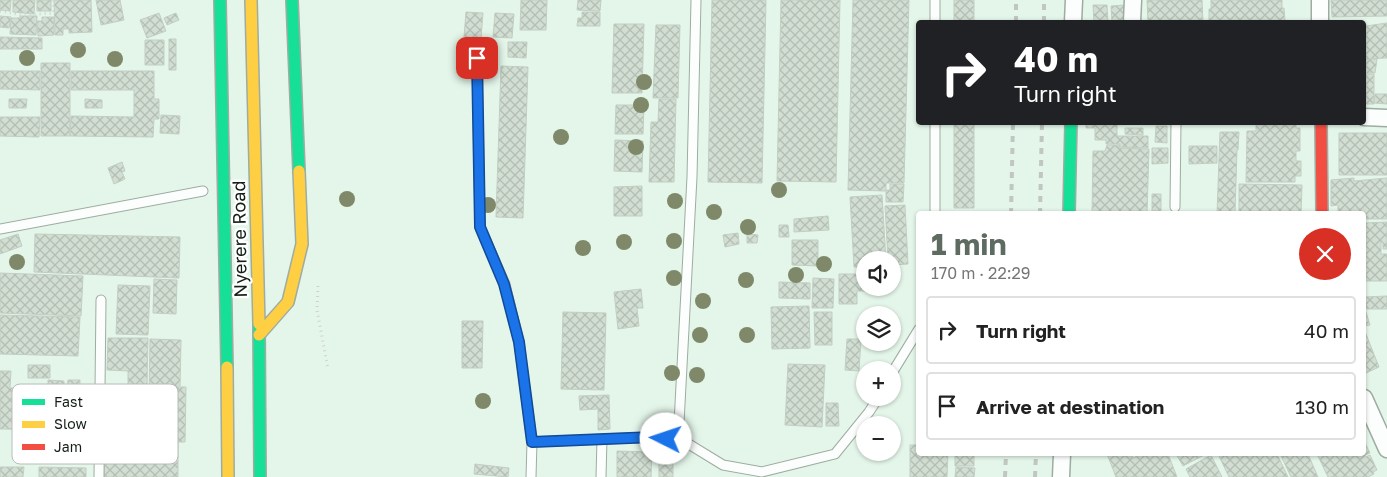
<!DOCTYPE html>
<html lang="en">
<head>
<meta charset="utf-8">
<style>
	:root { --surface:#fff; --page:#f6f6f6; --text:#222; --muted:#767676; --line:#e0e0e0; --accent:#5d6b61 }
	body { margin:0; font-family:"Golos Text",sans-serif; background:var(--page); color:var(--text); height:100vh; display:flex; flex-direction:column; font-size:19px; white-space:nowrap }
	* { box-sizing:border-box; margin:0 }
	p { font-size:16px; color:var(--muted) }
	.icon { flex:none; width:28px; height:28px; fill:none; stroke:currentColor; stroke-width:2; stroke-linecap:round; stroke-linejoin:round }
	.map { position:relative; flex:1; overflow:hidden }
	.side { position:absolute; left:916px; top:211px; width:450px; height:245px; display:flex; flex-direction:column; background:var(--surface); border-radius:5px; box-shadow:0 1px 4px #0004 }
	.side>* { flex:none }
	.hud { position:absolute; left:916px; top:20px; width:450px; height:105px; border-radius:5px; box-shadow:0 1px 4px #0004; background:#202124; color:#fff; overflow:hidden }
	.fabs { position:absolute; left:856px; top:251px; display:grid; gap:10px }
	.fabs a { display:grid; place-items:center; width:45px; height:45px; border-radius:50%; background:var(--surface); box-shadow:0 1px 4px #0004; font-size:25px }
	.pin { position:absolute; display:grid; place-items:center; width:42px; height:42px; color:#fff; margin:-21px; border-radius:10px; box-shadow:0 2px 8px #0006 }
	.me { position:absolute; width:55px; margin:-28px; rotate:274deg; stroke-linejoin:round; filter:drop-shadow(0 0 4px #0008) }
	.turn { display:flex; align-items:center; gap:18px; height:105px; padding:0 15px; font-size:22px }
	.turn .icon { width:65px; height:65px; stroke-width:2.5 }
	.turn b { display:block; font-size:35px; line-height:42px }
	.round { display:grid; place-items:center; flex:none; width:52px; height:52px; border-radius:26px; background:var(--page) }
	.summary { display:flex; align-items:center; justify-content:space-between; height:85px; padding:0 15px }
	h1 { font-size:30px; font-weight:700; line-height:38px; color:var(--accent) }
	ul { padding:0; list-style:none }
	li { display:flex; align-items:center; gap:15px; height:68px; margin:0 10px 8px; padding:0 5px; border:2px solid var(--line); border-radius:5px }
	li div { flex:1 }
	li b { display:block; font-size:19px }
	li em { font-style:normal }
	.map>svg:first-child { display:block }
</style>
</head>
<body>
<div class="map">
<svg width="1387" height="477" viewBox="0 0 1387 477">
	<defs>
		<pattern id="building-cross-hatch" width="8" height="8" patternUnits="userSpaceOnUse" patternTransform="scale(1.25)"><rect width="8" height="8" fill="#d2ded2"/><path d="M0 0l8 8M0 8l8-8" fill="none" stroke="#b3beb4"/></pattern>
	</defs>
	<rect width="100%" height="100%" fill="#e4f6ea"/>
	<path fill="url(#building-cross-hatch)" stroke="#c2cec2" d="M0,0H11L10,11L0,10Z
		M13,0H35L34,14L13,12Z
		M37,0H51V11H37Z
		M54,0H91L92,32L69,33V29H63V35H55Z
		M96,0H120L124,20L101,25Z
		M521,0H547L546,30H520Z
		M578,0H601L600,11L577,10Z
		M712,0H766L762,183L708,182Z
		M781,0H840L836,182L777,181Z
		M853,0H909L904,183H886V191L848,190Z
		M954,0H974V22H954Z
		M1147,0H1202L1203,22H1148Z
		M1211,0H1282V8H1284L1285,21L1283,22H1209V9H1211Z
		M1331,0H1387V16L1332,17Z
		M1093,5H1107L1108,22H1094Z
		M1125,5L1126,22H1112L1111,6Z
		M466,12L483,13L481,38L464,37Z
		M582,12H600V26H577L578,18H582Z
		M159,13L166,31L147,38L140,20Z
		M176,13L179,20L167,25L164,18Z
		M495,13L514,14L512,38L493,37Z
		M0,16L11,17L9,28L0,27Z
		M20,16H37L36,35L10,34L11,18H20Z
		M42,17H54V35L38,36L37,21H42Z
		M1387,23V58L1364,59V24H1366V26Z
		M614,24H644L642,93H612Z
		M656,25H680L678,98H653Z
		M0,37L42,38V49H0Z
		M169,39H176V70H169Z
		M145,40H164V65H145Z
		M508,42H527L526,58L508,57Z
		M1364,59H1377L1375,73H1364Z
		M41,63H70V136H41Z
		M501,66L528,67L523,218L496,217Z
		M0,71H40V90L0,89Z
		M71,71H154V99H159V119H154L153,137L70,136L71,116L134,117V90H71Z
		M1364,74H1374V104H1364Z
		M1375,94H1387V104L1374,103Z
		M9,99H27L26,108H9Z
		M85,99L102,100V108H85Z
		M659,99H676L674,182H649L651,122H658Z
		M616,105H644L643,134H615Z
		M161,115L180,116L179,134L160,133Z
		M0,117H40L39,137L0,136Z
		M954,122H974V208H954Z
		M1086,122H1117V136H1148V148L1119,147L1120,144H1106V140H1095V128H1086Z
		M1256,124H1296V128H1300V151H1296V161H1301V176H1295V182H1246L1247,131H1256Z
		M1156,126H1167V143L1155,142Z
		M1125,128H1143V135L1125,134Z
		M1220,132H1239L1238,150H1237L1235,214H1217Z
		M1339,133H1387V175H1339Z
		M615,140L643,141L642,172L614,171Z
		M1107,145H1119V148L1149,149L1147,214H1092L1093,151H1105Z
		M1189,146H1217V163L1189,164Z
		M1152,148H1168V163L1152,164Z
		M122,162L125,171L122,172L125,179L114,184L108,168Z
		M1354,178V181L1387,178V219H1364V214H1338V205L1331,206V180Z
		M890,184H904L903,202H886V190H890Z
		M1239,184L1302,185L1301,214H1239Z
		M642,186V216H614V187Z
		M1152,194H1161V211H1152Z
		M882,195L886,260H865V267H854L850,197Z
		M905,205L908,264L892,265V260H888L885,206Z
		M828,216L829,230L794,232V219Z
		M1387,222V249H1383V243L1381,242V254H1387V281H1364V223Z
		M779,225H788L789,237H779Z
		M738,233L739,244L725,247L723,235Z
		M18,234L22,246L0,254V240Z
		M35,234L180,237L179,278L34,272Z
		M747,234L758,235L757,243H747Z
		M792,240H818V266L792,265Z
		M0,273L83,276L81,316L0,313Z
		M839,274H865V288H875V291H857V304H839Z
		M813,278L834,279L833,308H812Z
		M154,279L177,280L176,314L153,313Z
		M779,282L810,283V299L779,298Z
		M118,285L150,286L148,335L116,334Z
		M641,289L643,308H637L639,326L618,329L614,292Z
		M1387,296V309H1365L1370,325L1364,326V297Z
		M809,306L810,348L772,349L771,307Z
		M563,312L606,313L604,390L561,389Z
		M814,312H832V345H815Z
		M0,315L80,317L78,356L0,354Z
		M462,321H483L482,368H462Z
		M1364,329L1379,367L1364,374Z
		M108,338H148L147,386H128V371L107,370Z
		M150,339L181,340L180,387H186L185,442H178V477H104L105,455L148,456Z
		M847,339H861L859,371L845,370Z
		M788,364L825,365L822,427L785,425Z
		M28,365H50V378H28Z
		M0,371H11L10,388L67,389L68,380H80L78,430L0,429Z
		M48,380L64,381V389L48,388Z
		M609,395L610,429L598,430V409L580,410L579,396Z
		M826,403H838L839,426H826Z
		M1364,443H1365L1370,453L1365,455L1366,457L1370,455L1377,470L1373,472L1374,474L1368,477H1328L1317,454H1364Z
		M910,445H919V454H948L947,477H910Z
		M617,451L652,452L651,477H617Z
		M659,451H673V477H659Z
		M955,454H974V466H955Z
		M1107,454H1131L1133,458L1142,454H1168L1177,477H1116Z
		M1176,454H1206L1183,466Z
		M1218,454H1277L1288,477H1229Z
		M1280,454H1308L1318,477H1291Z
		M1211,455L1222,477H1190L1186,469Z
		M475,464L509,468L508,477L474,474Z
		M0,467H24L23,477H0Z
		M39,467L86,468V477H39Z
		M956,467L975,468L974,477H955Z"/>
	<g fill="none" stroke-linecap="round" stroke-linejoin="round">
		<defs>
			<path id="lane" d="M935,0V22
				M477,58L480,227L505,284L519,342L532,442L531,477
				M935,122V214
				M1175,207L1176,122
				M0,229L203,191
				M892,373L919,329
				M532,442L654,437L687,443L723,465L762,472L835,454L869,412L878,398
				M678,442L692,177L696,0
				M99,477L101,300
				M601,477L602,439"/>
			<path id="street" d="M1320,0V22
				M1073,22L1074,0
				M1132,22L1133,0
				M1364,117L1387,118
				M1364,398L1387,449
				M1061,477L1062,454"/>
			<path id="fast" d="M220,0L227,367
				M292,0L299,171
				M1069,214L1071,122
				M259,324L260,477"/>
			<path id="slow" d="M251,0L259,324
				M259,335L288,302L302,244L299,171
				M227,367L228,477"/>
			<path id="jam" d="M1321,122L1322,214"/>
		</defs>
		<use href="#lane" stroke="#9eaca2" stroke-width="11"/>
		<use href="#street" stroke="#9eaca2" stroke-width="19"/>
		<use href="#fast" stroke="#9eaca2" stroke-width="14"/>
		<use href="#slow" stroke="#9eaca2" stroke-width="14"/>
		<use href="#jam" stroke="#9eaca2" stroke-width="14"/>
		<path stroke="#ced2cf" stroke-width="3" stroke-dasharray="1 4" stroke-linecap="butt" d="M0,11L23,15L53,13V0
			M318,286L317,310L328,369"/>
		<use href="#lane" stroke="#fbfefc" stroke-width="9"/>
		<use href="#street" stroke="#fbfefc" stroke-width="16"/>
		<use href="#fast" stroke="#16e098" stroke-width="11"/>
		<use href="#slow" stroke="#ffcf43" stroke-width="11"/>
		<use href="#jam" stroke="#f24e42" stroke-width="11"/>
		<path stroke="#c0c6c2" stroke-width="4" stroke-dasharray="6 6" stroke-linecap="butt" d="M1016,22V0
			M1044,22V0
			M1011,214L1013,122
			M1040,214L1042,122
			M1005,477L1006,454
			M1035,477L1036,454"/>
	</g>
	<g fill="#7f8969">
		<circle cx="78" cy="50" r="8"/>
		<circle cx="27" cy="58" r="8"/>
		<circle cx="115" cy="59" r="8"/>
		<circle cx="644" cy="82" r="8"/>
		<circle cx="641" cy="105" r="8"/>
		<circle cx="561" cy="137" r="8"/>
		<circle cx="636" cy="147" r="8"/>
		<circle cx="779" cy="190" r="8"/>
		<circle cx="347" cy="199" r="8"/>
		<circle cx="675" cy="201" r="8"/>
		<circle cx="488" cy="205" r="8"/>
		<circle cx="714" cy="212" r="8"/>
		<circle cx="748" cy="227" r="8"/>
		<circle cx="674" cy="241" r="8"/>
		<circle cx="624" cy="242" r="8"/>
		<circle cx="583" cy="248" r="8"/>
		<circle cx="17" cy="262" r="8"/>
		<circle cx="824" cy="264" r="8"/>
		<circle cx="796" cy="275" r="8"/>
		<circle cx="674" cy="278" r="8"/>
		<circle cx="746" cy="280" r="8"/>
		<circle cx="703" cy="301" r="8"/>
		<circle cx="700" cy="335" r="8"/>
		<circle cx="747" cy="335" r="8"/>
		<circle cx="672" cy="373" r="8"/>
		<circle cx="697" cy="375" r="8"/>
		<circle cx="483" cy="401" r="8"/>
	</g>
	<g fill="none" stroke-linecap="round" stroke-linejoin="round">
		<defs>
			<path id="route" d="M477,58L480,227L504,284L519,342L532,442L654,437L666,439"/>
		</defs>
		<use href="#route" stroke="#114b97" stroke-width="12"/>
		<use href="#route" stroke="#1a73e8" stroke-width="9"/>
	</g>
	<g text-anchor="middle" stroke-width="4.5" stroke-linejoin="round" paint-order="stroke">
		<g font-size="18" fill="#142017" stroke="#fff">
			<text transform="translate(240 239) rotate(-91)" y="6">Nyerere Road</text>
		</g>
	</g>
	<rect x="12" y="384" width="166" height="80" rx="8" fill="#fff" stroke="#b8bcb9" stroke-width="1"/>
	<rect x="22" y="399" width="23" height="6" fill="#16e098"/>
	<rect x="22" y="421" width="23" height="7" fill="#ffcf43"/>
	<rect x="22" y="444" width="23" height="6" fill="#f24e42"/>
	<g font-size="14" fill="#142017">
		<text x="54" y="407">Fast</text>
		<text x="54" y="429">Slow</text>
		<text x="54" y="452">Jam</text>
	</g>
</svg>
<div class="fabs">
<a><svg class="icon" aria-label="sound" viewBox="0 0 24 24"><path d="M4 9h4l5-4v14l-5-4H4zM17 9q2 3 0 6"/></svg></a>
<a><svg class="icon" aria-label="layers" viewBox="0 0 24 24"><path d="M12 4l9 5-9 5-9-5zM3 14l9 5 9-5"/></svg></a>
<a>+</a>
<a>−</a>
</div>
<div class="pin" style="left:477px;top:58px;background:#d93025"><svg class="icon" aria-label="arrive" viewBox="0 0 24 24"><path d="M6 21V4h12l-3 4 3 4H6"/></svg></div>
<svg class="me" style="left:666px;top:439px" viewBox="-20 -20 40 40"><circle r="19" fill="#fff"/><path d="M0-13L10 11 0 6-10 11z" fill="#1a73e8"/></svg>
<div class="hud">
<div class="turn"><svg class="icon" aria-label="right" viewBox="0 0 24 24"><path d="M7 20v-9h11M14 6l5 5-5 5"/></svg><div><b>40 m</b>Turn right</div></div>
</div>
<section class="side">
<div class="summary"><div><h1>1 min</h1><p>170 m · 22:29</p></div><a class="round" style="background:#d93025;color:#fff"><svg class="icon" aria-label="close" viewBox="0 0 24 24"><path d="M6 6l12 12M18 6L6 18"/></svg></a></div>
<ul>
<li><svg class="icon" aria-label="right" viewBox="0 0 24 24"><path d="M7 20v-9h11M14 6l5 5-5 5"/></svg><div><b>Turn right</b></div><em>40 m</em></li>
<li><svg class="icon" aria-label="arrive" viewBox="0 0 24 24"><path d="M6 21V4h12l-3 4 3 4H6"/></svg><div><b>Arrive at destination</b></div><em>130 m</em></li>
</ul>
</section>
</div>
</body>
</html>
